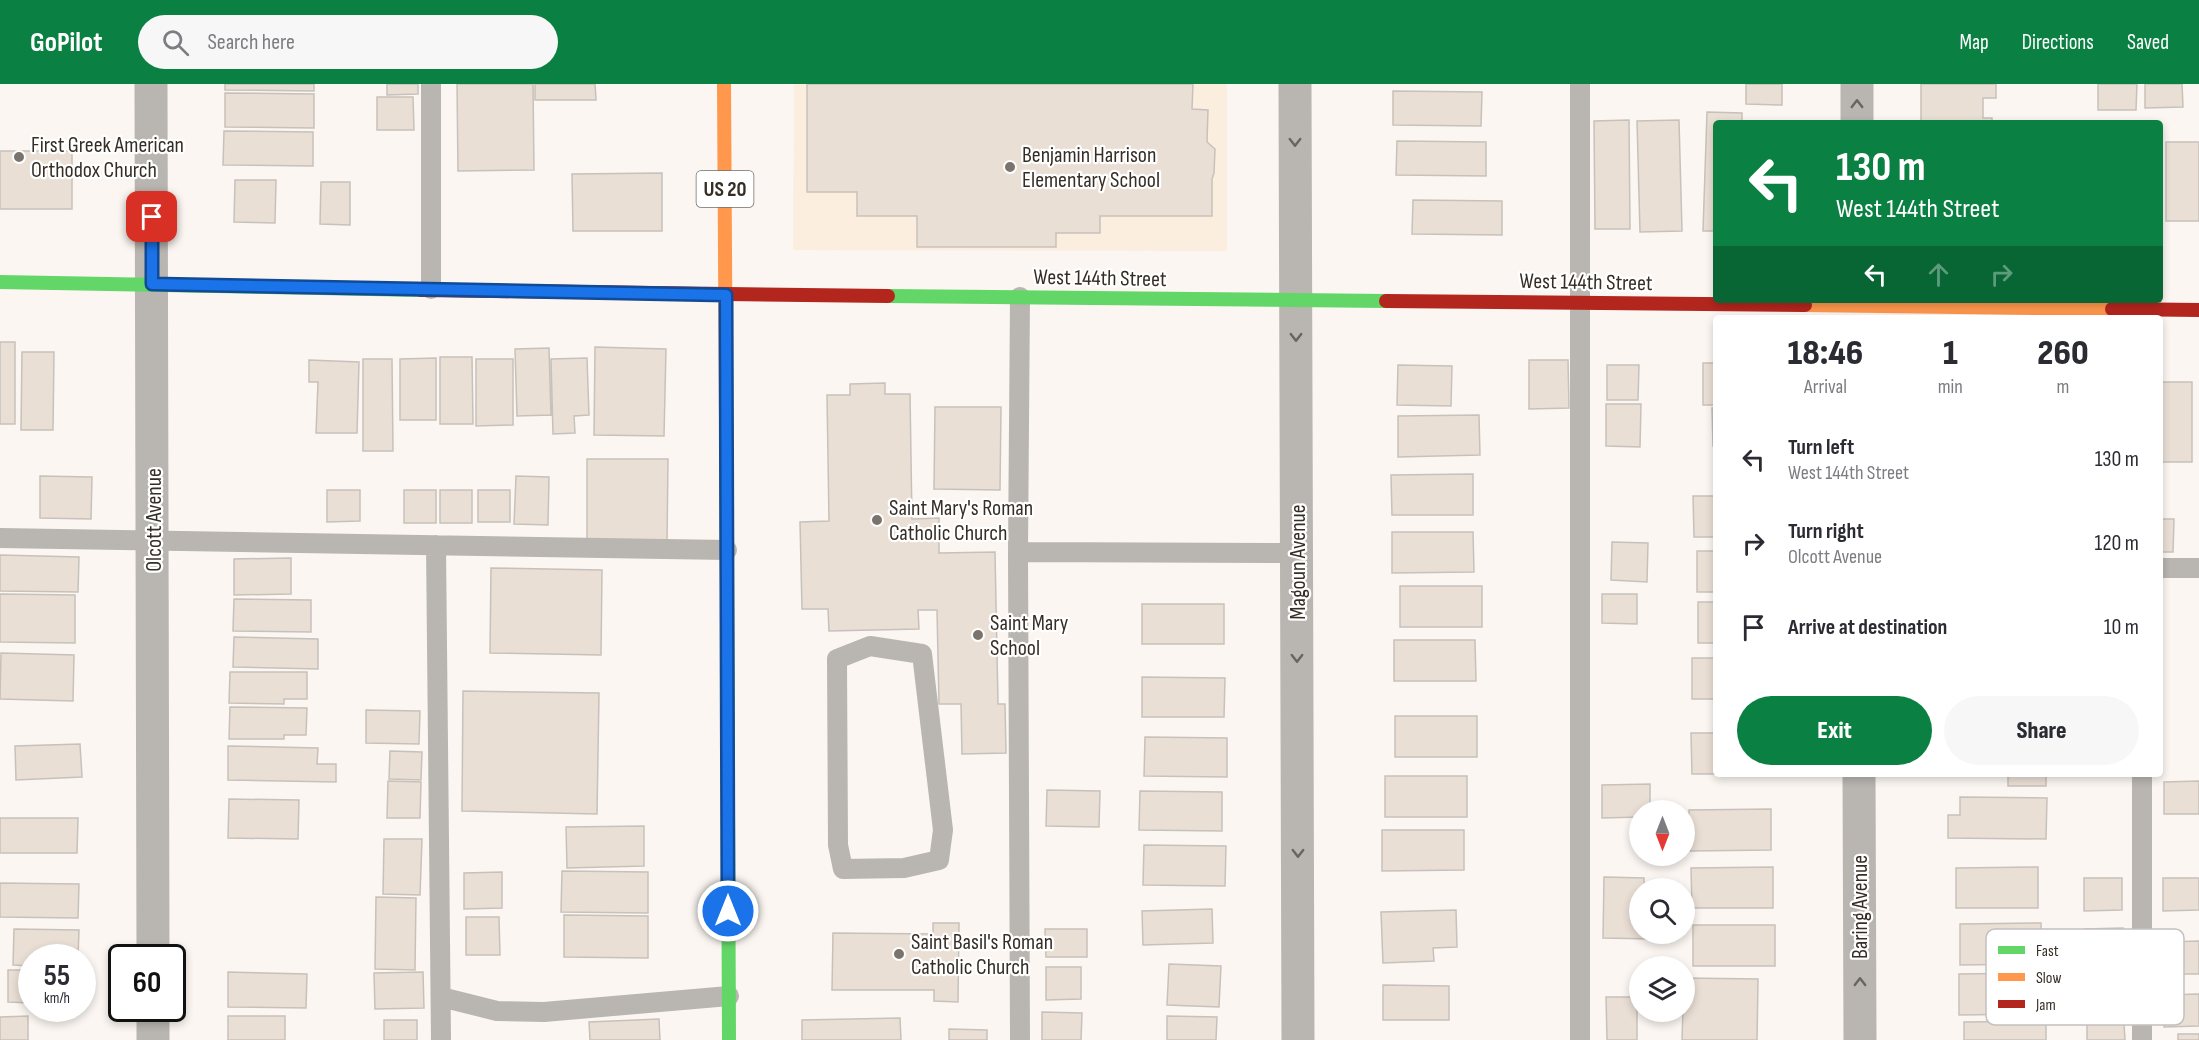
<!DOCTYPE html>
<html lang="en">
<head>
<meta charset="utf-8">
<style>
	:root { --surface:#fff; --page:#f7f7f7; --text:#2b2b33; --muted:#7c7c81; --accent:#0b8043 }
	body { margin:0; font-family:"Sofia Sans Condensed",sans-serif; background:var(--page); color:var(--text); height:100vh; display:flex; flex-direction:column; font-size:22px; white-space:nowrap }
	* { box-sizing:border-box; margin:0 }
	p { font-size:20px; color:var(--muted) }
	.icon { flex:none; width:33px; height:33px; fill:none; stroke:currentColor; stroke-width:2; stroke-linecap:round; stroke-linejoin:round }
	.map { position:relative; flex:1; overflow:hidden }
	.sheet { position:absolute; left:1713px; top:231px; width:450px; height:462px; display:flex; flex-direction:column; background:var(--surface); border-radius:6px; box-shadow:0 3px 9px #0003 }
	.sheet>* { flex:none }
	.top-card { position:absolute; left:1713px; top:36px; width:450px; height:183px; border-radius:6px; box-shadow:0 3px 9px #0003; background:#0b8043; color:#fff; overflow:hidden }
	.needle { width:39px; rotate:180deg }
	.controls { position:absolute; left:1629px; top:716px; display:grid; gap:12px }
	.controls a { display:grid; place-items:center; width:66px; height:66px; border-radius:50%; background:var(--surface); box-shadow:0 3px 9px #0003; font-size:30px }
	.speed { position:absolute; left:18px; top:860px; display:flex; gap:12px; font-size:30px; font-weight:700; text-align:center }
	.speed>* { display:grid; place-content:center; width:78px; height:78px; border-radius:50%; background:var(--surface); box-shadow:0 3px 9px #0003; line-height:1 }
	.speed small { font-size:15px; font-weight:400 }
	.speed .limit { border:3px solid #111; border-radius:9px; background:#fff; color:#111 }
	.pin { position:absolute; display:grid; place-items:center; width:51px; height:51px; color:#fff; margin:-26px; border-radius:12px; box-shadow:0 3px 9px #0006 }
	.me { position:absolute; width:66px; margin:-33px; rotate:0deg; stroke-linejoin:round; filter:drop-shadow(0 0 4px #0008) }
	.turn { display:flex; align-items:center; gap:21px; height:126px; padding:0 24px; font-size:27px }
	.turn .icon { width:78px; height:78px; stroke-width:2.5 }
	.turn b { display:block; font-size:42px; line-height:51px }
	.lanes { display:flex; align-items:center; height:57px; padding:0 24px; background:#0003; justify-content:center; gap:30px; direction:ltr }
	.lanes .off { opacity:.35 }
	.eta { display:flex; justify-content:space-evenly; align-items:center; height:102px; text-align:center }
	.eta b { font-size:36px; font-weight:800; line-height:42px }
	.primary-button { display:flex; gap:12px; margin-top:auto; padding:12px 24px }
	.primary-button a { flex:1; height:69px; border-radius:36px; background:var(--accent); color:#fff; font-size:24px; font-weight:800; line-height:69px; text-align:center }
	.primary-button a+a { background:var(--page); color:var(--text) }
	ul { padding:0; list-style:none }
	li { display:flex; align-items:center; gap:18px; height:84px; padding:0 24px }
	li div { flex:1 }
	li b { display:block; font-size:22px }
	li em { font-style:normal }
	header { display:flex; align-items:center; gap:36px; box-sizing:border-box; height:84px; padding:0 30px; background:var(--accent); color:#fff }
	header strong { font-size:28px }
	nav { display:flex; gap:33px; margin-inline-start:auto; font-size:21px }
	.search { width:420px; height:54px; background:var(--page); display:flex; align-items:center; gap:15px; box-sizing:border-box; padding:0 21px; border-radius:33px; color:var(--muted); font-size:22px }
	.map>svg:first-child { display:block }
</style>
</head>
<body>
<header>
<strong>GoPilot</strong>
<div class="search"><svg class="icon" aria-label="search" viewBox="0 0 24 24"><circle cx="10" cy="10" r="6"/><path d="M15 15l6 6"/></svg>Search here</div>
<nav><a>Map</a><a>Directions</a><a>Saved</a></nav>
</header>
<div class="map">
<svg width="2199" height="956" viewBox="0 0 2199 956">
	<rect width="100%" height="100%" fill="#fbf6f1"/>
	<path fill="#fceedf" d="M794,0H1227V167L793,166Z"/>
	<path fill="#eadfd5" stroke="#c7c1bb" stroke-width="1.5" d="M225,0H314V7L225,6Z
		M387,0H418V10L387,11Z
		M457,0H533L534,86L458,87Z
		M535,0H595L596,16H535Z
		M807,0H1193L1192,25L1208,26L1207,58L1215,65L1214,89L1212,95V132H1100V149H1056V163H917V132H857V108H807Z
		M1746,0H1782V21L1746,20Z
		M1921,0H1996V14H1983V34H1992V39H1921Z
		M2098,0H2137L2136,26H2098Z
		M2145,0H2182L2183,23L2145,24Z
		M1393,7L1482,8L1481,42L1393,41Z
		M225,9L314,10V44L225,43Z
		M377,13H413L414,46H377Z
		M1707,28L1742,29V39H1716V147H1703Z
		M1629,36L1630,145H1595L1594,37Z
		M1679,36L1682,147L1640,148L1637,37Z
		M224,47L313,48V82L223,81Z
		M1397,57L1486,58V92L1396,91Z
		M2166,58H2199V137H2166Z
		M0,67H72V125H0Z
		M662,89V147H573L572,90Z
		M235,96H276L275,139L234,138Z
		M321,98H350V141L320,140Z
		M1413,116L1502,117V151L1412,150Z
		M0,258H15V340H0Z
		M595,263L666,265L664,352L594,351Z
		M549,264L551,331L517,332L515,265Z
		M22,268H54L53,346H21Z
		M440,273H472L473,340H440Z
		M436,274V336H400V275Z
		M587,274L589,331L574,332L575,349L553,350L551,275Z
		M363,275H392L393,367H363Z
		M476,275H513V341L476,342Z
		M309,276L359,278L357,349H316L318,298H309Z
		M1529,276H1568L1569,324L1529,325Z
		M1703,279H1716V321H1703Z
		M1398,281L1452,282L1451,322L1397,321Z
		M1607,281H1639L1638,316H1607Z
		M2160,298H2192V378H2160Z
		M885,299V310H910L912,435L939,434V469L995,468L998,620H1005L1006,669L962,670L961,620H939L937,526H918L919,545L829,547L828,525H802L800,438L829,437L827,311H850V300Z
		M1606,320H1641L1640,363L1606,362Z
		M935,323H1001L1000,406L934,405Z
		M1712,324H1716V362H1713Z
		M1479,331L1480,371L1398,373V332Z
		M587,375H668L667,458L587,457Z
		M1473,390V431H1392L1391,391Z
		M40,392L92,393L91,435L40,434Z
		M516,392L549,393L548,441L514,440Z
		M327,406H360V437L327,438Z
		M404,406H436V439H404Z
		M440,406H472V439H440Z
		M478,406H510V438H478Z
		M1693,412H1716V453H1694Z
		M2160,435H2174L2173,468H2160Z
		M1392,448H1473L1474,488L1392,489Z
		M1612,458L1648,459L1647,498L1611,496Z
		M1697,467H1716V508H1697Z
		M0,471L79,473L78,508L0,507Z
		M291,474V510L234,511V475Z
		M491,484L602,486L601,571L490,569Z
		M1400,502H1482V543H1400Z
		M0,510L75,511V559L0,558Z
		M1602,510H1637V540L1602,539Z
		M234,515L311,516V548L233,547Z
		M1698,518H1716V559H1698Z
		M1142,520H1224V560H1142Z
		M234,553L318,555V585L233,583Z
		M1394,556H1475L1476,597H1394Z
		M1,569L74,571L73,617L0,615Z
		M1692,574H1716V615H1692Z
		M230,588H307V615H284V620L229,619Z
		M1142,593L1225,594L1224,633H1142Z
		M463,607L599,609L597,730L462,727Z
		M230,623L307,624L306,651H284V655H229Z
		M366,626L420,627L419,660L366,659Z
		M1395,632H1477V673H1395Z
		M1691,649H1716V690H1692Z
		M1145,653L1227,654V693L1144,692Z
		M80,660L82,693L16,696L15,662Z
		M228,662L318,664L317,680H336V698L228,696Z
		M390,667L422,668L421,696L389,695Z
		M2008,690H2046V702H2008Z
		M1385,692H1467V733H1385Z
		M388,697L421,698L420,734H387Z
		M2199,697V730H2164V698Z
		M1650,700V726H1640V733L1602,734V701Z
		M1047,706L1100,707L1099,743L1046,742Z
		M1140,707L1222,708V747L1139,746Z
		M1960,713L2047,714L2046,755L1948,754V731H1960Z
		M229,715L299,716L298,755L228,754Z
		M1771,725V766L1690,767L1689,726Z
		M0,734H78L77,769H0Z
		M644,742V782L567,784L566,743Z
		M1382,746H1464V786L1382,787Z
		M384,755H422L420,811L383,810Z
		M1144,761L1226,762L1225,802L1143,801Z
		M1773,783V824H1692L1691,784Z
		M2038,783V824H1956V784Z
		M562,787L648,788V829L561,828Z
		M502,788V824L464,825V789Z
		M1604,793L1644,794V804H1640V849H1653V855L1603,854Z
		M2084,794H2122V826L2084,827Z
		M2163,794H2199V826L2163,827Z
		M0,799L79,800L78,834L0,833Z
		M376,813L416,814L415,886L375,885Z
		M1212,825L1213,859L1143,861L1142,827Z
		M1456,826L1457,863L1433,864L1434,877L1383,879L1381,828Z
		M564,831L648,832V874L564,873Z
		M466,833H499L500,871H466Z
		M933,839H959L958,918L934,917V906H832L833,849L933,850Z
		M2041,839L2042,880L1960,881V840Z
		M1693,841H1775V882H1693Z
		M2123,844L2124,876L2086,877L2085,845Z
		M14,845L79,846L78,873H32V882L13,881Z
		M1045,845H1087V873H1046Z
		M2199,857V890H2169L2168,858Z
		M1169,880L1221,882L1219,923L1167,921Z
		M1046,883H1081V915L1046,916Z
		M8,886H32V919L8,918Z
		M228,888L307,890L306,924L228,923Z
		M423,888L424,924L375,925L374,889Z
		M2040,889V930L1959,931V890Z
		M1684,894L1758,895L1757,956H1682Z
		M1383,901L1449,902V936H1383Z
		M2199,910V942L2164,943V911Z
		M1606,913H1637V956H1607Z
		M1042,928L1082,929L1081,956H1042Z
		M28,932V956H0V933Z
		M228,932H285V956H228Z
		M1167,932L1217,933L1216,956H1167Z
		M900,934L901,956H802V936Z
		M659,935L660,956H590L589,938Z
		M384,936H417V956H384Z
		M2046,937V956H1964V938Z
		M2087,940H2124L2125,956H2087Z
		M949,945L987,946V956H949Z
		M2178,950H2199V956H2178Z"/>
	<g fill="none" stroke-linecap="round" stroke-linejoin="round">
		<path stroke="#b9b5b1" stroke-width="20" d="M1580,0V956
			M431,205V0
			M1020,213L1018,468L1020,956
			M0,454L727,466
			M436,461L441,956
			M1018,468L1297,469
			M2160,484H2199
			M870,562L922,570L943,746L939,776L904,784L843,785L838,761L837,575Z
			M2142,690V956
			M441,913L497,927L544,928L729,912"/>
		<path stroke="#b9b5b1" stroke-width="33" d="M151,0L153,873
			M1295,0L1298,956
			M1857,0V39
			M1859,690L1860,956
			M153,924V956"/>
		<path stroke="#63d668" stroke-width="14" d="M0,198L421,206
			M888,212L1386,217
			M727,501L729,956"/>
		<path stroke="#ff974d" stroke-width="14" d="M724,0L727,501
			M1805,221L2112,225"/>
		<path stroke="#b3261e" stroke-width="14" d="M421,206L888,212
			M1386,217L1805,221
			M2112,225L2199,226"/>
	</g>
	<defs><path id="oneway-chevron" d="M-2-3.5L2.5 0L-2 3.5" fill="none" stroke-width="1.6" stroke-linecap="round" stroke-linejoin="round" transform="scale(1.5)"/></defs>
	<g stroke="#6a645e">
		<use href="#oneway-chevron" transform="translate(1857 20) rotate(-90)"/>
		<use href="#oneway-chevron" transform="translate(1295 58) rotate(90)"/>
		<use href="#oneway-chevron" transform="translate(1296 253) rotate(90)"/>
		<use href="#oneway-chevron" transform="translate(1297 574) rotate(90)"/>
		<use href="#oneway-chevron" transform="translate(1298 769) rotate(90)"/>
		<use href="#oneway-chevron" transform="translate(1860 898) rotate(-90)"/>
	</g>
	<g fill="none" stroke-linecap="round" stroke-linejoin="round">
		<defs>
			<path id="route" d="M152,133V200L726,211L728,827"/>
		</defs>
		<use href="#route" stroke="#114b97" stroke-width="15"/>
		<use href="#route" stroke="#1a73e8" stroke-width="10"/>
	</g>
	<g fill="#7b746d" stroke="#fff" stroke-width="2">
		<circle cx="19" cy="73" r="6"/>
		<circle cx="1010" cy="83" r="6"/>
		<circle cx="877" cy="436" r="6"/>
		<circle cx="978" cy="551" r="6"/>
		<circle cx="899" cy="870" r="6"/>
	</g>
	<g text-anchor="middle" stroke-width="4.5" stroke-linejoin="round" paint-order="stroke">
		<rect fill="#fff" stroke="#726d67" stroke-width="1.5" x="696.5" y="87" width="57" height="36" rx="4.5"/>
		<g font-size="21" font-weight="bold" fill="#362e26">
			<text x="725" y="112">US 20</text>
		</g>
		<g font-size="22" fill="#362e26" stroke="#fff" text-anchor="start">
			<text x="31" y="68">First Greek American<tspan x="31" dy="25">Orthodox Church</tspan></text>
			<text x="1022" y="78">Benjamin Harrison<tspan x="1022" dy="25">Elementary School</tspan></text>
			<text x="889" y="431">Saint Mary's Roman<tspan x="889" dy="25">Catholic Church</tspan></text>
			<text x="990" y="546">Saint Mary<tspan x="990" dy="25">School</tspan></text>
			<text x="911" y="865">Saint Basil's Roman<tspan x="911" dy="25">Catholic Church</tspan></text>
		</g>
		<g font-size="22" fill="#362e26" stroke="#fff">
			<text transform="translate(1100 193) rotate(1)" y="8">West 144th Street</text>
			<text transform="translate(1586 197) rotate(1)" y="8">West 144th Street</text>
			<text transform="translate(153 436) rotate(-90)" y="8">Olcott Avenue</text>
			<text transform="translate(1297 478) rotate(-90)" y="8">Magoun Avenue</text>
			<text transform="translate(1859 823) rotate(-90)" y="8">Baring Avenue</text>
		</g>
	</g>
	<rect x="1986" y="845" width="198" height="96" rx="9" fill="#fff" stroke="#c3c0be" stroke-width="1.5"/>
	<rect x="1998" y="862" width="27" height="8" fill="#63d668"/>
	<rect x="1998" y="889" width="27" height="8" fill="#ff974d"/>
	<rect x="1998" y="916" width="27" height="8" fill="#b3261e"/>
	<g font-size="16" fill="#362e26">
		<text x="2036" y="872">Fast</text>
		<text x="2036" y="899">Slow</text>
		<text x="2036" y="926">Jam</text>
	</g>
</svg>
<div class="controls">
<a><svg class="needle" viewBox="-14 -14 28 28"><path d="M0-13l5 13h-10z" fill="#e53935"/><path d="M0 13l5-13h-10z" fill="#7c7c81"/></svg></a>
<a><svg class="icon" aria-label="search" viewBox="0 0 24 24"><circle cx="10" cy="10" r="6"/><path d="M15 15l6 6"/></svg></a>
<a><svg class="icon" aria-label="layers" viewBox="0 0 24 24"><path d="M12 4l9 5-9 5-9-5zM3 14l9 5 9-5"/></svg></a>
</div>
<div class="speed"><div>55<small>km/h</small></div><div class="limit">60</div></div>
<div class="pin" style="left:152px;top:133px;background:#d93025"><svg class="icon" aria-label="arrive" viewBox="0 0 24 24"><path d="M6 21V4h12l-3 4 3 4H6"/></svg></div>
<svg class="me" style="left:728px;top:827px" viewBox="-20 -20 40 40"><circle r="17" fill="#1a73e8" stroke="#fff" stroke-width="3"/><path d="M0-11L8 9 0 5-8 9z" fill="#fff"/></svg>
<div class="top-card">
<div class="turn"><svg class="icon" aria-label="left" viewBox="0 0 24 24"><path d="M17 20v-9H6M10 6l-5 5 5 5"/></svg><div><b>130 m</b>West 144th Street</div></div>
<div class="lanes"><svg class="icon" aria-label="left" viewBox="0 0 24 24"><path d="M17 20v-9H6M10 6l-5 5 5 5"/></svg><svg class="icon off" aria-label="ahead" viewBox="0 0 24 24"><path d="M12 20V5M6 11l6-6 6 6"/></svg><svg class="icon off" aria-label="right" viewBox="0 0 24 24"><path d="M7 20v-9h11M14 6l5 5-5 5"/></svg></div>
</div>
<section class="sheet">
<div class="eta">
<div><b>18:46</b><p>Arrival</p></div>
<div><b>1</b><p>min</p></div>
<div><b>260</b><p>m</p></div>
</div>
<ul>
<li><svg class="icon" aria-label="left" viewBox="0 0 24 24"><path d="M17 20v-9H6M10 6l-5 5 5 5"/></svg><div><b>Turn left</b><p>West 144th Street</p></div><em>130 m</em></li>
<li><svg class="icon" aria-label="right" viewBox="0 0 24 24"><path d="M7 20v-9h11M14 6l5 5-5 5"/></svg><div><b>Turn right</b><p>Olcott Avenue</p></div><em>120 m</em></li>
<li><svg class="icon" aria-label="arrive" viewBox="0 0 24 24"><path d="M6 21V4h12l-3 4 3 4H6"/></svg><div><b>Arrive at destination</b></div><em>10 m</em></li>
</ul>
<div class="primary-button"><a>Exit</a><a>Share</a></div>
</section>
</div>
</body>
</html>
